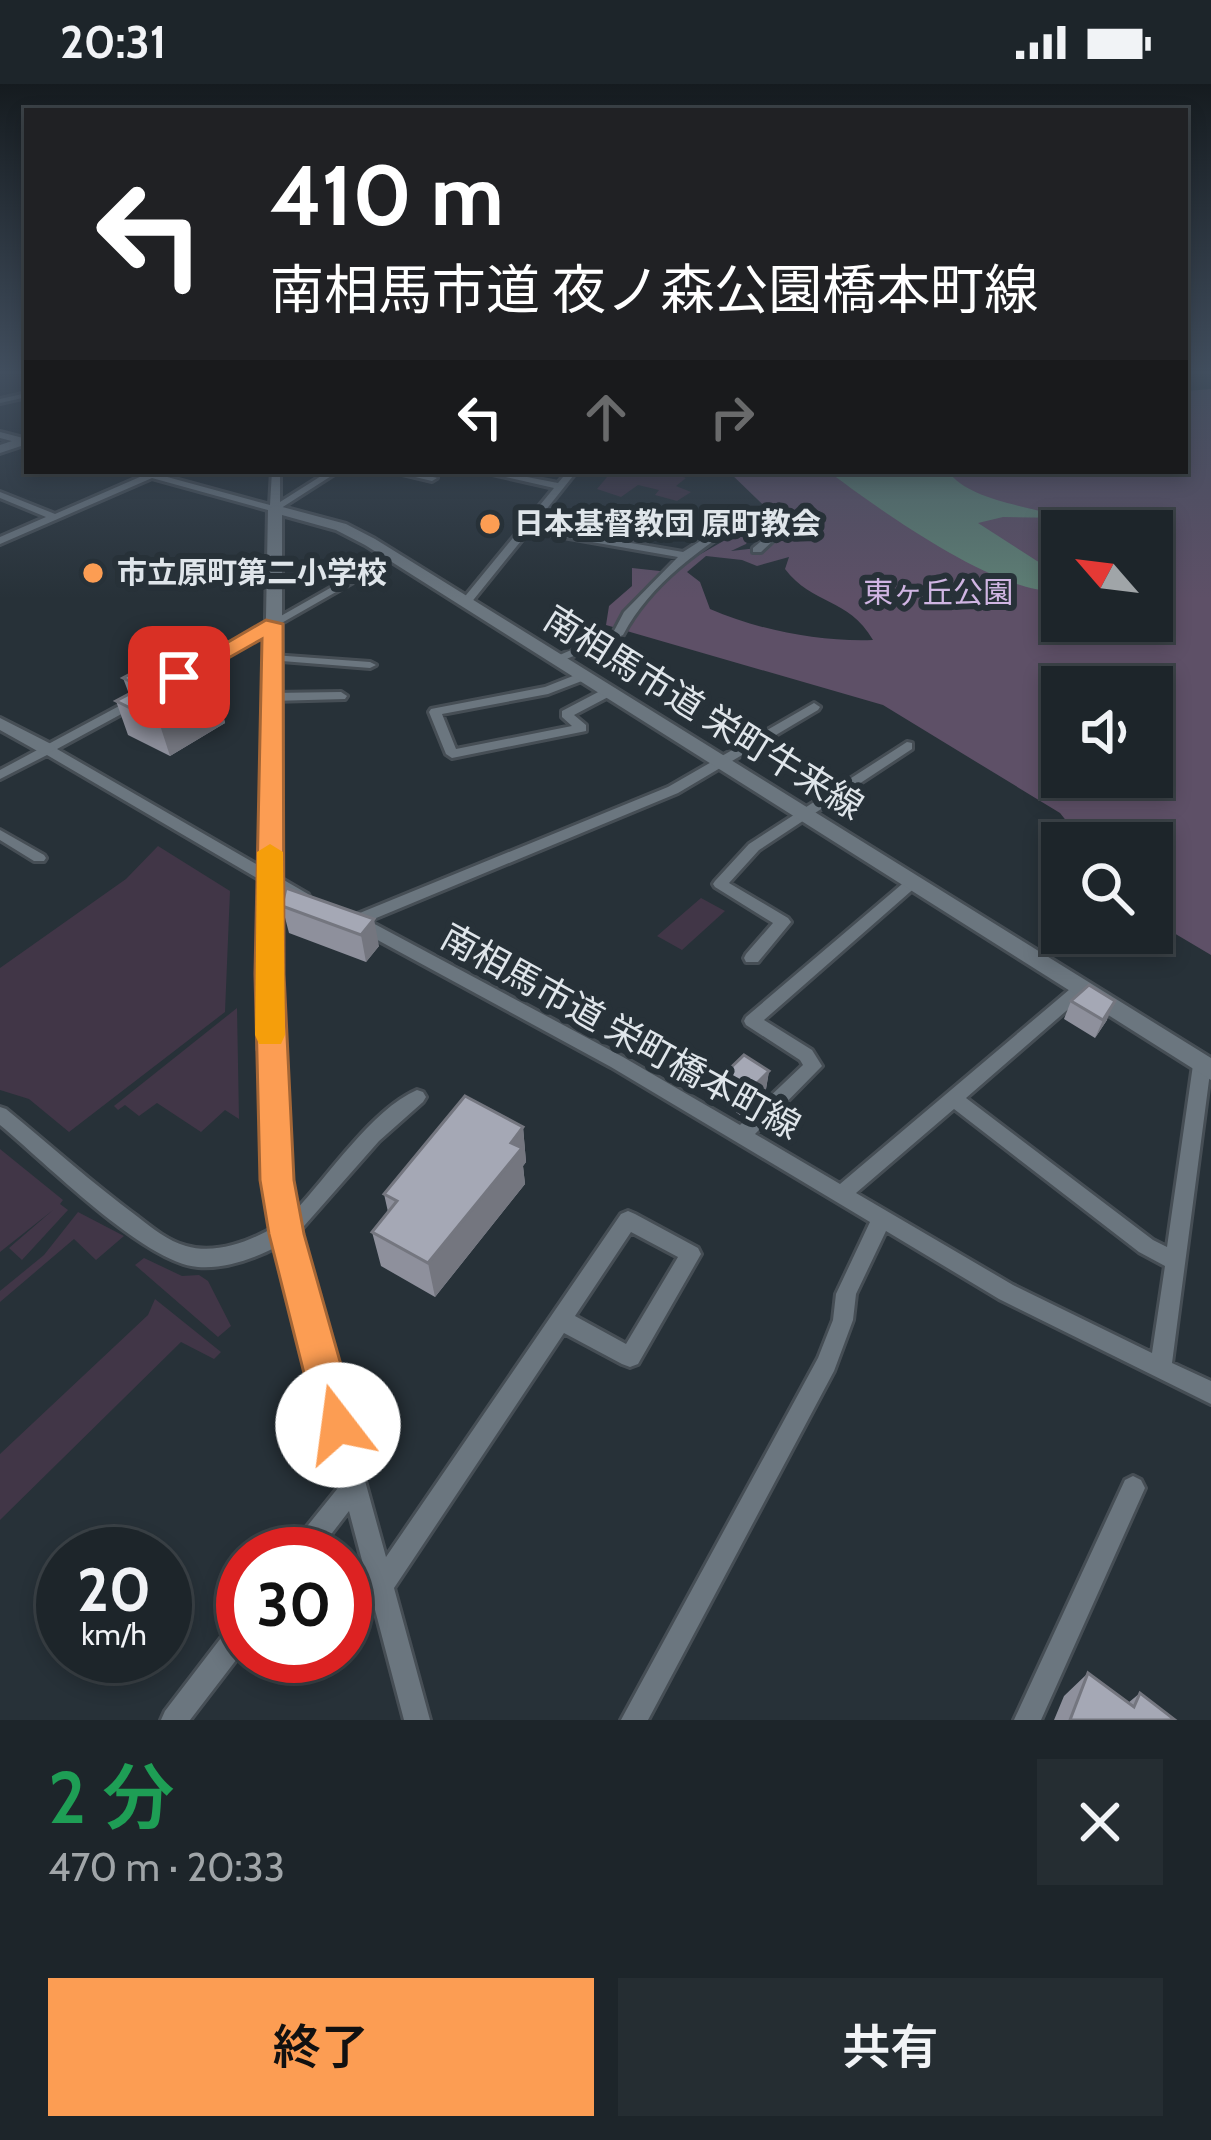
<!DOCTYPE html>
<html lang="ja">
<head>
<meta charset="utf-8">
<style>
	:root { --surface:#1d252a; --page:#252d32; --text:#f1f3f6; --muted:#a0a5a8; --line:#3b4247; --accent:#fc9d53 }
	body { margin:0; font-family:Cabin,"Noto Sans JP",sans-serif; background:var(--page); color:var(--text); height:100vh; display:flex; flex-direction:column; font-size:45px; white-space:nowrap }
	* { box-sizing:border-box; margin:0 }
	p { font-size:39px; color:var(--muted) }
	.icon { flex:none; width:66px; height:66px; fill:none; stroke:currentColor; stroke-width:2; stroke-linecap:round; stroke-linejoin:round }
	.map { position:relative; height:1636px; overflow:hidden }
	.details { display:flex; flex-direction:column; background:var(--surface); flex:1 }
	.details>* { flex:none }
	.banner { position:absolute; left:24px; top:24px; width:1164px; height:366px; border-radius:0px; box-shadow:0 6px 18px #0003,0 0 0 3px var(--line); background:#202124; color:#fff; overflow:hidden }
	.needle { width:78px; rotate:298deg }
	.fabs { position:absolute; left:1041px; top:426px; display:grid; gap:24px }
	.fabs a { display:grid; place-items:center; width:132px; height:132px; border-radius:0px; background:var(--surface); box-shadow:0 6px 18px #0003,0 0 0 3px var(--line); font-size:60px }
	.speed { position:absolute; left:36px; top:1443px; display:flex; gap:24px; font-size:60px; font-weight:700; text-align:center }
	.speed>* { display:grid; place-content:center; width:156px; height:156px; border-radius:50%; background:var(--surface); box-shadow:0 6px 18px #0003,0 0 0 3px var(--line); line-height:1 }
	.speed small { font-size:30px; font-weight:400 }
	.speed .limit { border:18px solid #d22; background:#fff; color:#111 }
	.pin { position:absolute; display:grid; place-items:center; width:102px; height:102px; color:#fff; margin:-51px; border-radius:24px; box-shadow:0 6px 18px #0006 }
	.me { position:absolute; width:132px; margin:-66px; rotate:345deg; stroke-linejoin:round; filter:drop-shadow(0 0 9px #0008) }
	.turn { display:flex; align-items:center; gap:42px; height:252px; padding:0 48px; font-size:54px }
	.turn .icon { width:156px; height:156px; stroke-width:2.5 }
	.turn b { display:block; font-size:84px; line-height:102px }
	.lanes { display:flex; align-items:center; height:114px; padding:0 48px; background:#0003; justify-content:center; gap:60px; direction:ltr }
	.lanes .off { opacity:.35 }
	.round { display:grid; place-items:center; flex:none; width:126px; height:126px; border-radius:0px; background:var(--page) }
	.headline { display:flex; align-items:center; justify-content:space-between; height:204px; padding:0 48px }
	h1 { font-size:72px; font-weight:600; line-height:90px; color:#1e9e55 }
	.cta { display:flex; gap:24px; margin-top:auto; padding:24px 48px }
	.cta a { flex:1; height:138px; border-radius:0px; background:var(--accent); color:#111; font-size:48px; font-weight:600; line-height:138px; text-align:center }
	.cta a+a { background:var(--page); color:var(--text) }
	.status { display:flex; justify-content:space-between; align-items:center; height:84px; padding:0 60px; background:var(--surface); direction:ltr }
	.status svg { height:33px; fill:currentColor }
	.map>svg:first-child { display:block }
</style>
</head>
<body>
<div class="status"><b>20:31</b><svg viewBox="0 0 49 12"><path d="M0 12V9h3v3zM5 12V6h3v6zM10 12V3h3v9zM15 12V0h3v12zM26 1h20v11H26zM47 4h2v5h-2z"/></svg></div>
<div class="map">
<svg width="1211" height="1636" viewBox="0 0 1211 1636">
	<rect width="100%" height="100%" fill="#273138"/>
	<path fill="#413647" d="M588,387H665L686,394L676,402L691,408L677,417L655,411L659,406L638,401L621,413L597,405L607,393Z
		M158,762L230,807L225,928L69,1048L29,1015L0,1006V884L126,795Z
		M701,814L725,827L682,866L657,852Z
		M237,924L239,1035L225,1026L201,1048L157,1019L139,1032L125,1021L118,1026L114,1022Z
		M0,1065L63,1116L60,1120L68,1126L22,1176L9,1164L53,1126L0,1168Z
		M78,1128L124,1152L96,1176L74,1155L0,1218V1207L44,1171Z
		M144,1174L182,1192L199,1191L208,1197L231,1242L218,1253L135,1181Z
		M155,1215L221,1268L214,1275L181,1258L0,1436V1370L148,1231Z"/>
	<path fill="#5e5067" fill-rule="evenodd" d="M1211,305V871L1152,836V759H1084L1060,729L883,621L606,541L609,522L632,502V484L669,488L741,447L752,449L746,460L731,467L766,463L786,443L728,387H848L974,439L958,409L934,387H1185V307ZM1062,447H1152V537H1062ZM706,472L742,476L757,482L789,473L785,485C812,521 848,513 873,556C820,558 758,546 710,525L700,498L687,488ZM1062,603H1152V693H1062Z"/>
	<path fill="#5f7f75" d="M828,387H948C968,417 1032,422 1064,434L1003,433L978,439L1062,493V506C1005,517 874,422 828,387Z"/>
	<g fill="none" stroke-linecap="round" stroke-linejoin="round">
		<defs>
			<path id="street" d="M21,286H27V290Z
				M27,309V313L0,319V315Z
				M0,348L27,355V361L0,354Z
				M131,387H165L160,391L270,421L272,387H280V418L329,387H339L275,428L152,394L0,460V453L46,433L0,414V408L55,430L142,392Z
				M390,387H409L437,394L432,397Z
				M479,387L513,391L517,387H526L522,392L558,399L568,387H577L533,442L683,468L749,426L768,432L776,454L761,468H753V464L766,453L761,436L750,432C701,465 651,498 623,551L557,579L553,578V574L614,547L624,528L678,473L529,447L470,520H462V516L554,404Z
				M390,470L399,472L201,585H193L191,583Z
				M273,571L370,578L376,581L370,584L269,576L267,574Z
				M583,588L589,592L587,595L548,610L442,630L456,665L572,642L562,633V627L604,605H612V611L574,631L586,641V647L452,674L446,670L429,628L431,625L545,603Z
				M341,608L347,612L345,615L272,617L266,613L272,609Z
				M134,614L138,615V621L57,665L308,810L310,814L308,818H298L47,671L0,695V686Z
				M814,619L820,623L818,626L678,709L369,837L623,973L740,1041L803,981L800,976L746,941L744,937L746,933L908,795H918L920,798L918,801L764,936L812,966L822,982L755,1050L840,1100L1076,900H1088L1090,904L1088,908L966,1014L1153,1156L1167,1163L1193,981L1196,976L1202,974L1208,976L1211,981L1172,1279L1211,1297V1320L999,1215L886,1147L856,1210L853,1236L834,1287L648,1636H621L818,1274L833,1236L836,1210L870,1138L611,983L350,841L347,837L350,833L668,703ZM954,1025L1139,1168L1165,1182L1152,1269L1013,1201L856,1109Z
				M907,658L912,659V665L759,766L729,799L788,834L791,838L758,878H746L744,874L746,870L773,839L715,803L713,800L715,797L749,760Z
				M0,746L44,771L46,774L44,777H34L0,756Z
				M270,958L276,960L279,965L286,1096L293,1129C329,1092 371,1026 417,1006L423,1008L426,1013L423,1018L379,1057L297,1150L386,1473L621,1130L628,1127L635,1130L698,1164L701,1170L638,1280L630,1283L622,1280L564,1249L394,1504L430,1636H404L349,1427L316,1470H289L292,1461L342,1399L280,1161C256,1174 226,1185 198,1183C144,1179 44,1077 0,1041V1023L6,1025C50,1061 92,1099 138,1133C152,1144 168,1157 186,1162C216,1171 251,1157 276,1142L268,1096L261,965L264,960ZM631,1148L678,1173L626,1260L575,1232Z
				M1133,1392L1141,1396L1145,1404L1041,1636H1014L1125,1396Z
				M243,1533V1567L190,1636H161L165,1627L234,1537Z"/>
			<path id="secondary" d="M27,352V360L0,369V361Z
				M275,421L346,440L375,455L1211,974V996L365,461L336,446L282,431V965L278,972L270,974L262,972L258,965L268,425Z
				M0,634L53,661L56,665L47,670L41,669L0,646Z"/>
		</defs>
		<use href="#street" stroke="#464e55" stroke-width="6"/>
		<use href="#secondary" stroke="#464e55" stroke-width="6"/>
		<use href="#street" fill="#6b767f" fill-rule="evenodd"/>
		<use href="#secondary" fill="#6b767f" fill-rule="evenodd"/>
	</g>
	<path fill="#8e909c" d="M123,594L226,611L219,615L225,639L170,672L128,651L116,617L129,610Z
		M286,804L379,862L366,878L289,849L282,822Z
		M1071,917L1107,936L1095,954L1064,935Z
		M769,987L766,1005L740,1031L716,1014L718,996Z
		M523,1043L526,1078L523,1082L525,1100L435,1213L381,1182L372,1148L388,1128L384,1110Z
		M1088,1589L1128,1619L1140,1609L1175,1636H1054L1064,1612Z"/>
	<path fill="#74767f" d="M217,577L226,611L219,615L225,639L170,672L159,638L196,588Z
		M374,835L379,862L366,878L361,851Z
		M1115,917L1107,936L1095,954L1103,936Z
		M769,987L766,1005L740,1031L743,1013Z
		M523,1043L526,1078L523,1082L525,1100L435,1213L428,1179Z"/>
	<path fill="#a5a8b5" stroke="#74767f" stroke-width="3" d="M183,562L217,577L196,588L211,595L204,599L216,605L159,638L116,617L142,603L123,594Z
		M286,804L374,835L361,851L282,822Z
		M1089,901L1115,917L1103,936L1071,917Z
		M744,971L769,987L743,1013L718,996Z
		M465,1012L523,1043L511,1059L522,1064L428,1179L372,1148L397,1117L384,1110Z
		M1088,1589L1134,1623L1140,1609L1175,1636H1070Z"/>
	<linearGradient id="sky" x2="0" y2="1"><stop stop-color="#151b1f"/><stop offset="0.56" stop-color="#414e5e"/><stop offset="1" stop-color="#414e5e" stop-opacity="0"/></linearGradient>
	<rect width="1211" height="515" fill="url(#sky)"/>
	<path fill="#fc9d53" stroke="#a46636" stroke-width="3" d="M266,536L283,540L284,890L294,1096L304,1150L358,1341L352,1355L338,1361L323,1355L317,1341L269,1150L260,1096L255,890L262,555L186,598H171L168,593Z"/>
	<path fill="#f59e0b" d="M270,760L283,768L285,951L281,960H259L255,951L257,768Z"/>
	<g fill="#fc9d53" stroke="#273138" stroke-width="4.5">
		<circle cx="490" cy="440" r="12"/>
		<circle cx="93" cy="489" r="12"/>
	</g>
	<g text-anchor="middle" stroke-width="12" stroke-linejoin="round" paint-order="stroke">
		<g font-size="30" font-weight="bold" fill="#dfe5ea" stroke="#273138" text-anchor="start">
			<text x="514" y="450">日本基督教団 原町教会</text>
			<text x="117" y="499">市立原町第二小学校</text>
		</g>
		<g font-size="30" fill="#d0b5e3" stroke="#273138">
			<text x="938" y="519">東ヶ丘公園</text>
		</g>
		<g font-size="36" fill="#dfe5ea" stroke="#273138">
			<text transform="translate(704 628) rotate(32)" y="13">南相馬市道 栄町牛来線</text>
			<text transform="translate(621 947) rotate(29)" y="13">南相馬市道 栄町橋本町線</text>
		</g>
	</g>
</svg>
<div class="fabs">
<a><svg class="needle" viewBox="-14 -14 28 28"><path d="M0-13l5 13h-10z" fill="#e53935"/><path d="M0 13l5-13h-10z" fill="#a0a5a8"/></svg></a>
<a><svg class="icon" aria-label="sound" viewBox="0 0 24 24"><path d="M4 9h4l5-4v14l-5-4H4zM17 9q2 3 0 6"/></svg></a>
<a><svg class="icon" aria-label="search" viewBox="0 0 24 24"><circle cx="10" cy="10" r="6"/><path d="M15 15l6 6"/></svg></a>
</div>
<div class="speed"><div>20<small>km/h</small></div><div class="limit">30</div></div>
<div class="pin" style="left:179px;top:593px;background:#d93025"><svg class="icon" aria-label="arrive" viewBox="0 0 24 24"><path d="M6 21V4h12l-3 4 3 4H6"/></svg></div>
<svg class="me" style="left:338px;top:1341px" viewBox="-20 -20 40 40"><circle r="19" fill="#fff"/><path d="M0-13L10 11 0 6-10 11z" fill="#fc9d53"/></svg>
<div class="banner">
<div class="turn"><svg class="icon" aria-label="left" viewBox="0 0 24 24"><path d="M17 20v-9H6M10 6l-5 5 5 5"/></svg><div><b>410 m</b>南相馬市道 夜ノ森公園橋本町線</div></div>
<div class="lanes"><svg class="icon" aria-label="left" viewBox="0 0 24 24"><path d="M17 20v-9H6M10 6l-5 5 5 5"/></svg><svg class="icon off" aria-label="ahead" viewBox="0 0 24 24"><path d="M12 20V5M6 11l6-6 6 6"/></svg><svg class="icon off" aria-label="right" viewBox="0 0 24 24"><path d="M7 20v-9h11M14 6l5 5-5 5"/></svg></div>
</div>
</div>
<section class="details">
<div class="headline"><div><h1>2 分</h1><p>470 m · 20:33</p></div><a class="round"><svg class="icon" aria-label="close" viewBox="0 0 24 24"><path d="M6 6l12 12M18 6L6 18"/></svg></a></div>
<div class="cta"><a>終了</a><a>共有</a></div>
</section>
</body>
</html>
